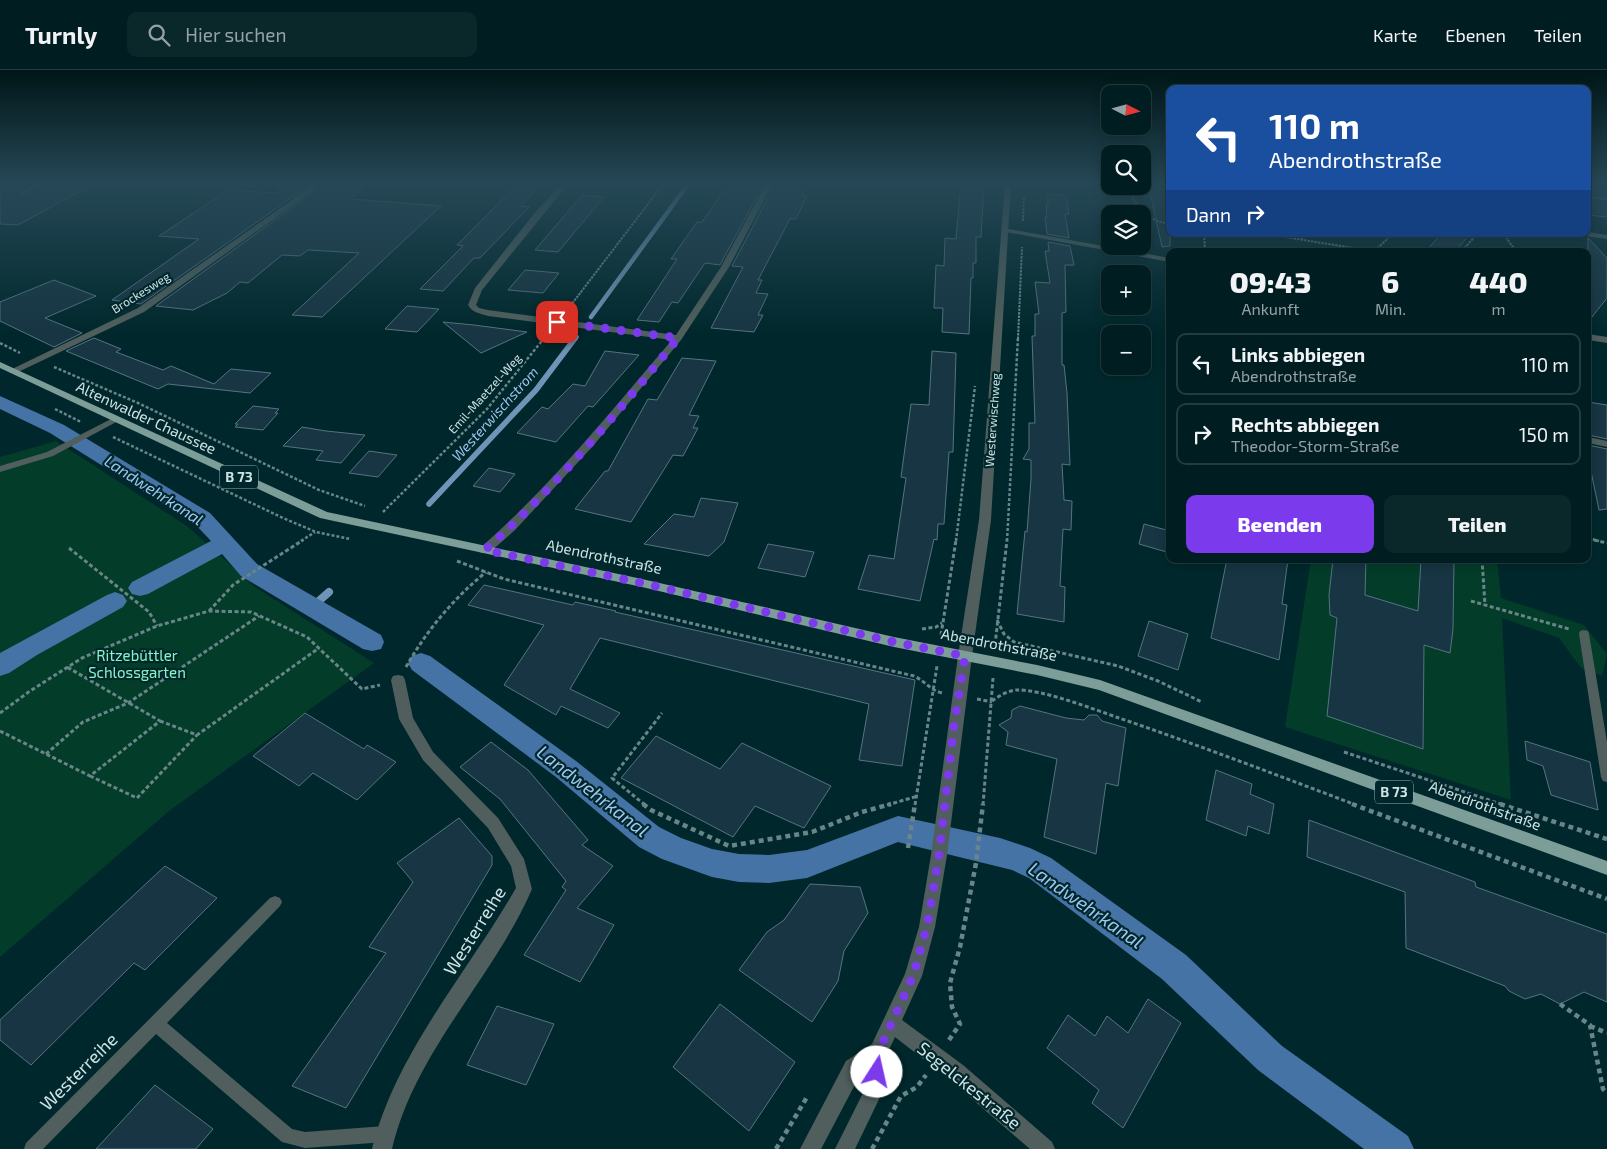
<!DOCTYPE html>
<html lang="de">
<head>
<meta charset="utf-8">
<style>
	:root { --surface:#001e21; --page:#0a272a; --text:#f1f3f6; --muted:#95a2a5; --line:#223c3f; --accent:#7c3aed }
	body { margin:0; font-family:"Exo 2",sans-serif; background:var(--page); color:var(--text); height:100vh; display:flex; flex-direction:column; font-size:19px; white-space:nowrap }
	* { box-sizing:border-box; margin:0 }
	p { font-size:16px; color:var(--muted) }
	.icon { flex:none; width:28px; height:28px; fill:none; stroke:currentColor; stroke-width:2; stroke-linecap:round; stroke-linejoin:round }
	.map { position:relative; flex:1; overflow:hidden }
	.sheet { position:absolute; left:1166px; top:178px; width:425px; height:315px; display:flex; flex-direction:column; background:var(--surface); border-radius:10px; box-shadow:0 2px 12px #0003,0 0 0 1px var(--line) }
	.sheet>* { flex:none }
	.banner { position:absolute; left:1166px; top:15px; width:425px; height:152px; border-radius:10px; box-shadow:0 2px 12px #0003,0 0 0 1px var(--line); background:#1a4fa0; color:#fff; overflow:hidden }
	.needle { width:32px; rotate:96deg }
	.controls { position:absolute; left:1101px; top:15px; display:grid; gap:10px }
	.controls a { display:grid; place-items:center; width:50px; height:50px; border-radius:10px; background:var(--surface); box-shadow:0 2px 12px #0003,0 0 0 1px var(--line); font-size:25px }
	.pin { position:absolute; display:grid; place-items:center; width:42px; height:42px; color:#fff; margin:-21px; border-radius:10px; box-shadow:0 2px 8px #0006 }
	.me { position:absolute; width:55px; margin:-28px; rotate:10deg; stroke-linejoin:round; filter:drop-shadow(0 0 4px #0008) }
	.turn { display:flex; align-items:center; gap:18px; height:105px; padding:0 20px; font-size:22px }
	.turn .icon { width:65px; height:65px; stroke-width:2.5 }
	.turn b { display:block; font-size:35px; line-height:42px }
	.then { display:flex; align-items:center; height:48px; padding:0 20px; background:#0003; gap:10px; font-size:19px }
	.eta { display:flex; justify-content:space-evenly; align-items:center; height:85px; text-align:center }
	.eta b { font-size:30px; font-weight:800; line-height:35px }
	.cta { display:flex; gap:10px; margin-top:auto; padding:10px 20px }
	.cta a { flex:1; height:58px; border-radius:10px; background:var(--accent); color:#fff; font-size:20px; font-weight:800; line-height:58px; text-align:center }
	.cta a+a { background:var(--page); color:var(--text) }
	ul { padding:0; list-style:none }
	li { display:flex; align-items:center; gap:15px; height:62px; margin:0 10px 8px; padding:0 10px; border:2px solid var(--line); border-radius:10px }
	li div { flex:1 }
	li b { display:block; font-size:19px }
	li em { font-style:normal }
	header { display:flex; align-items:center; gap:30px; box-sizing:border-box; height:70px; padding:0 25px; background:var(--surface); border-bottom:1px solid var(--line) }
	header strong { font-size:24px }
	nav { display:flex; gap:28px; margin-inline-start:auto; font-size:18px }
	.search { width:350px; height:45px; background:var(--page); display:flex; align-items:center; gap:12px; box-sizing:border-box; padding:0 18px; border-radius:10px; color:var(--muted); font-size:19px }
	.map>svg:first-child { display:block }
</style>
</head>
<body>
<header>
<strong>Turnly</strong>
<div class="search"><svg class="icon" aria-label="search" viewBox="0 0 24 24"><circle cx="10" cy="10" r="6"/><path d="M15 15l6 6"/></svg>Hier suchen</div>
<nav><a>Karte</a><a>Ebenen</a><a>Teilen</a></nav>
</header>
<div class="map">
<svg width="1607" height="1079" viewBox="0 0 1607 1079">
	<rect width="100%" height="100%" fill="#00282c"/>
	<path fill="#033c28" d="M56,371L187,456L255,517L374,593L169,741L0,887V387Z
		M1311,489H1497L1501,528L1584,555L1607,584L1602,606L1581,598L1559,568L1502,548L1511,730L1285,657Z"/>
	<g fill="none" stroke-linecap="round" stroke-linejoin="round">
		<path stroke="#6e95b8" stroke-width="4.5" d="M591,247L689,113
			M575,269L576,267"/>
		<path stroke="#6e95b8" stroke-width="5.5" d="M429,434L536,320L576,267"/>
		<path stroke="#6e95b8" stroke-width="8" d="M312,537L329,522"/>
		<path fill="#4573a5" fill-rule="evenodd" d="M0,326L64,355L210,443L257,494L381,565L384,572L381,579L372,581L363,579L241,506L222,484L148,524L140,526L132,524L128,518L132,512L211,471L194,453L50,363L0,339Z
			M115,522L123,525L127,531L123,537L37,585L9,603L0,606V583L107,525Z
			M421,583L430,586L576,691L659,757L681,768L712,779L739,784L769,785L807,780L898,746L1000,768L1030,778L1051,788L1186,885L1282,976L1408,1066L1414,1079H1364L1258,1000L1162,909L1029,808L1012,800L898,772L807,808L769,813L739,812L712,807L662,789L639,777L556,707L412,600L408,593L412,586Z"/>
	</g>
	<path fill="#173543" stroke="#557483" d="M15,113H42L88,117L18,155L0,154V116L8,117Z
		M279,113H312L141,234L112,230L199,169L159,166L228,120L279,123Z
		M326,113H357L353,116L365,117L351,129L441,136L322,247L292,245L359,183L308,180L300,186L282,185L248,213L240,212L227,223L193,240L156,236Z
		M519,113H543L521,136L529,137L480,188H474L443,221L420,219L463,176L457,175Z
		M729,113H752L751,116L762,117L720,195L705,193L678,233L672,232L659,252L637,250L677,189H671L697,152H702Z
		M961,113H984L981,167H976V193H973V208H971L969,264L942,262L943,238H934L936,195L944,196L945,168L956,169Z
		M1148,113L1170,115V176L1162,177Z
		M773,118L804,121L801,126H807L796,149H790L758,210H762L756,223L768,224L758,245H763L754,262L711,258L743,197L732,196Z
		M1588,119L1607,121V147L1588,145Z
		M1048,124L1066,125L1069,144H1065L1069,168L1047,164L1045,147H1047L1046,135H1048Z
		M582,125L604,127L558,182L535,180Z
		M1441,164H1470L1456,181H1426Z
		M1588,168L1607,188V228L1588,252Z
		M1048,172L1070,176L1074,195H1065L1066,242L1062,243V295H1064L1067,323L1070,395L1062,394L1064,430L1072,431L1071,460L1063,459L1060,516L1065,517L1064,552L1017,544L1025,461L1027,462L1031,409V390L1023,389L1029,379V353H1035L1032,266H1035V244H1039L1035,212L1050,213L1045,181H1049Z
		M525,200L559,203L543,223L508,220Z
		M54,210L96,226L45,248L82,263L54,277L0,251V232Z
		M407,236L439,239L417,262L385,259Z
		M443,252L474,255L527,262L481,283Z
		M94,268L121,279L116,282L163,300L171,296L214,314L231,299L271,303L250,323L168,314L158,319L66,281Z
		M605,281L639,285L593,337L588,336L556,372L517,363L542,337L548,339L573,314L585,316Z
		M932,281L956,283L953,382H949L944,454H938L937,470L934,469L920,531L858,519L869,485L894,489L906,408L901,407L911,334L929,335Z
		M682,288L716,291L689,345L699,346L693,358H698L683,386L673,385L631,452L575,439L605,401H608L648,329L657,330Z
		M1588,332L1607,335V369L1588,365Z
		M253,336L279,339L275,343H278L263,360L235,357L238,354H235Z
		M302,357L326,361L365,365L341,393L316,390L323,381L283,376Z
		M1588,375L1607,379V439L1599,440L1588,387Z
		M369,381L397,385L378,407L349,403Z
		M489,398L515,404L500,422L473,416Z
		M701,428L738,433L724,472L709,486L644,474L674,444L694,447Z
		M1144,454L1170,461V483L1139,474Z
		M768,474L814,482L805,507L758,498Z
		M1227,489H1288L1282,534L1287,535L1279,590L1211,568Z
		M1333,489H1366L1365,525L1418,541L1421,489H1454L1453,559L1450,583L1424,575L1423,679L1327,646L1337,548L1330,545L1329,525Z
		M484,515L573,535L575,532L616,541L615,542L915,610L902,696L859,690L869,634L600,568L570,619L620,643L608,658L561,636L556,645L504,615L544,555L468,535Z
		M1149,551L1188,564L1178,600L1138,586Z
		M1020,636L1066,648L1084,650L1089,645H1097L1102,651L1126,658L1118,716L1106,713L1096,784L1044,767L1057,689L1006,675L1008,662L999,655L1011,648L1012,640Z
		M305,643L364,679L367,675L396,692L357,730L313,703L299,716L253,686Z
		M656,666L720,699L742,673L831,716L804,758L755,736L733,767L621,708Z
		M1525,671L1590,692L1598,740L1551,725L1543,696L1527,690Z
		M491,672L528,700L588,770L582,775L613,796L577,838L614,855L580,912L524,885L566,820L562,817L566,811L500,729L460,697Z
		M1216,700L1252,714L1250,724L1274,734L1269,764L1248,756L1246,766L1206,750Z
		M459,748L492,786V795L346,1038L292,1016L386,883L369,877L413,812L397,793Z
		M1309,750L1475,812L1476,817L1607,864V932L1584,922L1560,934L1541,924L1525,929L1509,921L1505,916L1406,878L1405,822L1307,787Z
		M165,796L217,828L145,900L134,893L31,995L0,970V950Z
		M810,814L860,817L868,843L844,881L838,911L812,952L739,900L767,862L784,850Z
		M1148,929L1181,953L1123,1058L1092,1033L1099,1020L1047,978L1068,945L1095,966L1107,946L1128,963Z
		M720,934L795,992L749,1061L673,997Z
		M497,936L554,954L526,1015L467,995Z
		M155,1015L213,1059L196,1079H96Z"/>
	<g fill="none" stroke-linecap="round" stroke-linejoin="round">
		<path stroke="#688689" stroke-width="2" stroke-dasharray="2.5 1" stroke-linecap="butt" d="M1129,116C1133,136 1149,153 1170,153
			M21,124L43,113
			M1588,127L1607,129
			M1023,151L1024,127
			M1204,164L1205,181
			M1266,164L1372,181
			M1504,164L1512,176L1520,181
			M1552,164L1574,167
			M1301,169L1307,164
			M1375,181L1392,164
			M1462,181L1477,164
			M568,239L664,113
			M544,269L547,265
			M1018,269L1022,177"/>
		<path stroke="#688689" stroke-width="2.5" stroke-dasharray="3 2" stroke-linecap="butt" d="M0,273L20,283
			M54,297L138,333L319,420L365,436
			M55,339L81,352
			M113,367L283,448L316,462L350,469
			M383,442L487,339L545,267
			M1588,468L1599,471
			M301,471L315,462
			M956,471L975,316
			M1007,471L1018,267"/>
		<path stroke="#688689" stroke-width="3" stroke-dasharray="4 2.5" stroke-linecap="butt" d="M1594,470L1607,473
			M69,478L149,542L157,556
			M1482,489L1485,535
			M457,491L504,509L914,606C925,611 930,620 942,623
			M1471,531L1569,559
			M209,541L233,515L303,470
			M997,550L1004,564L1014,572L1118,596L1158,611L1202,632
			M922,559L936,557L942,553
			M941,565L956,470
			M995,575L1007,470
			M406,597C427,560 453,529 486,502
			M977,629L992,632
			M992,631C999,626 1007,621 1016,620C1042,619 1093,639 1119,648C1198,675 1277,705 1356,735
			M0,643L30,621L82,588L157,556L209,541L251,542L307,567L362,619L380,615
			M160,651L197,665L319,578
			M0,661L90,706L160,651L67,597
			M1344,682L1504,735
			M46,684L83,652L128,633L259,546
			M90,706L137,728L197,665
			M645,735L612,708L662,643
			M887,735L918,726
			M915,735L937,596
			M983,735L993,608"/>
		<path stroke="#688689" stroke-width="4.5" stroke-dasharray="5 4" stroke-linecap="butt" d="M643,734L651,740L729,776L812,762L862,742L891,734
			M1352,734L1607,829
			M1500,734L1607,769
			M908,778L915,734
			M1560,934L1590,955L1603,1019L1607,1023
			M1590,956L1607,963
			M949,970L960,954L952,937L950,913L960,877L976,793L983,734
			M776,1079L807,1027
			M872,1079L901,1026L917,1017L926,1005"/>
		<path fill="#505f5d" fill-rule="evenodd" d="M113,348H119L120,350L53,386L0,402V396L47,382Z
			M1584,560L1588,561L1589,564L1607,672V712L1603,711L1601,707L1579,564L1580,561Z
			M275,826L280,828L282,832L280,836L167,953L292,1059L305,1062L385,1056L391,1058L393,1064L391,1070L385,1072L305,1078L282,1072L156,964L43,1079H24L26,1073L270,828Z"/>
		<path fill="#505f5d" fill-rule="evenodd" d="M316,113H324L144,242L16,303H10L8,301L138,238Z
			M562,113H569L482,220L476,235L479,238L488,240L676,265L721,197L766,113H773L729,197L681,270L593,376L515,460L489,483H481L479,480L481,477C552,415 611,341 672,270L488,246C479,243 473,243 468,235L475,218L533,145Z
			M1003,158L1170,188V192L1006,162L1002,160Z
			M1588,264L1607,267V273L1588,270Z
			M1588,367L1607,371V377L1588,373Z
			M965,581L970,582L972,586L947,785L935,857L922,906L902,950L963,995L1052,1072L1055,1079H1030L949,1009L895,967L888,982L883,1021L855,1079H835L865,1019L867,999L860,1005L821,1079H800L846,991L872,974L905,904L919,857L931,785L958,586L960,582Z
			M398,605L403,606L405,610L413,648L433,682L498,748L524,789L532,819C493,909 415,981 392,1079H372C395,984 468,902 516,818L511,796L488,758L423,690L399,649L391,610L393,606Z"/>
		<path fill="#505f5d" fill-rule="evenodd" d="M1005,113H1011L991,450L972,586L970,590H960L958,586L979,450Z
			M1588,162L1607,165V169L1585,166L1584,164Z"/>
		<path fill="#7c9d98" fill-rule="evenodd" d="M0,292L327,442L642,509L894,567L1037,595L1100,610L1607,791V805L1099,620L1037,605L894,577L642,517L320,448L0,298Z"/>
	</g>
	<linearGradient id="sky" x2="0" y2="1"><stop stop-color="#001618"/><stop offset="0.43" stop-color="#264856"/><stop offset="1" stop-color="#264856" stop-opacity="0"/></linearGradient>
	<rect width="1607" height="264" fill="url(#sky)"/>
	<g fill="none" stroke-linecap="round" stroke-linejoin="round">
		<path stroke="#7c3aed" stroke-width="9" stroke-dasharray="0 16.2" d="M557,252L678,268C618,342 556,417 485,480L642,513L894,572L965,586L954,656L939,785L927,857L913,906L879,981L877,1002"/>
	</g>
	<g text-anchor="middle" stroke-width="4.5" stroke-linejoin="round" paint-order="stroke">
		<g font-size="12" fill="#cee3e5" stroke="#00282c">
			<text transform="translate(141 223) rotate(-32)" y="4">Brockesweg</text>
			<text transform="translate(485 324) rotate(-48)" y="4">Emil-Maetzel-Weg</text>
			<text transform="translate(993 350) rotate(-86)" y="4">Westerwischweg</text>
		</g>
		<g font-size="14" font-style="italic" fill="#9fc6f1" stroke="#00282c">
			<text transform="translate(495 344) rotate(-48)" y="5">Westerwischstrom</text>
		</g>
		<g fill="#00282c" stroke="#90abae" stroke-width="1">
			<rect x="220" y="395.5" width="38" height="23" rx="4"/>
			<rect x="1375" y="710.5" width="38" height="23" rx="4"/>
		</g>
		<g font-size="14" font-weight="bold" fill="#cee3e5">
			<text x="239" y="412">B 73</text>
			<text x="1394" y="727">B 73</text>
		</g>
		<g font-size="15" fill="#cee3e5" stroke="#00282c">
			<text transform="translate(146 348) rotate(25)" y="5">Altenwalder Chaussee</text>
			<text transform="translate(604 487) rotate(12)" y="5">Abendrothstraße</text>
			<text transform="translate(999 575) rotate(11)" y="5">Abendrothstraße</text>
			<text transform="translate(1485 736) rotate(20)" y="5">Abendrothstraße</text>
		</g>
		<g font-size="15" fill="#88f6c4" stroke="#00282c">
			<text x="137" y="591">Ritzebüttler<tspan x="137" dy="17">Schlossgarten</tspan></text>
		</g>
		<g font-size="16" font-style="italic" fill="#9fc6f1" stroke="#00282c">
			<text transform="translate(154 420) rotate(33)" y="6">Landwehrkanal</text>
		</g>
		<g font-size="18" fill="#cee3e5" stroke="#00282c">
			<text transform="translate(475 861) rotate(-58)" y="6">Westerreihe</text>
			<text transform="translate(79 1002) rotate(-45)" y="6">Westerreihe</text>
			<text transform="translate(969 1016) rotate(39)" y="6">Segelckestraße</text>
		</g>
		<g font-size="19" font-style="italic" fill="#9fc6f1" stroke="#00282c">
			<text transform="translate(593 721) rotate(38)" y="7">Landwehrkanal</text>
			<text transform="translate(1086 835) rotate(35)" y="7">Landwehrkanal</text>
		</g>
	</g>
</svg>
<div class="controls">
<a><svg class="needle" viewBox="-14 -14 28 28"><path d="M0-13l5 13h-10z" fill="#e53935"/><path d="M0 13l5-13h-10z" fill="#95a2a5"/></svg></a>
<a><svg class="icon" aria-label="search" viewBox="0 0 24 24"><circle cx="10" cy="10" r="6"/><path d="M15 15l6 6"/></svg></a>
<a><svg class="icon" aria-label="layers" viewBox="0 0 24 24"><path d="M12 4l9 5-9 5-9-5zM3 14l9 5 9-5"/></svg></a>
<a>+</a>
<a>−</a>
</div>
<div class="pin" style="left:557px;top:252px;background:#d93025"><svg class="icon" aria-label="arrive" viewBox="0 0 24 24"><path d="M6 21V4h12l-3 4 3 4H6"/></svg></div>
<svg class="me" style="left:877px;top:1002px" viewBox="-20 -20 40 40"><circle r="19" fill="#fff"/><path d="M0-13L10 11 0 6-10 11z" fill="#7c3aed"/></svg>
<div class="banner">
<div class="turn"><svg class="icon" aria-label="left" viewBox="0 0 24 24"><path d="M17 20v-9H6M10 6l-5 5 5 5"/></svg><div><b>110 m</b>Abendrothstraße</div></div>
<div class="then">Dann<svg class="icon" aria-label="right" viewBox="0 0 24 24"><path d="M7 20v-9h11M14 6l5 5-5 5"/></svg></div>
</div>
<section class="sheet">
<div class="eta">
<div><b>09:43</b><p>Ankunft</p></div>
<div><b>6</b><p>Min.</p></div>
<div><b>440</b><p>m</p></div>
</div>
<ul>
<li><svg class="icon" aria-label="left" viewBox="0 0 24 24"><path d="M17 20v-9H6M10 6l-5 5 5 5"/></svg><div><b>Links abbiegen</b><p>Abendrothstraße</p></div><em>110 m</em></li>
<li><svg class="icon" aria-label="right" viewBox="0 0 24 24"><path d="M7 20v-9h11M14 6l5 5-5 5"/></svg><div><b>Rechts abbiegen</b><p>Theodor-Storm-Straße</p></div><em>150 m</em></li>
</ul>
<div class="cta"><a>Beenden</a><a>Teilen</a></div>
</section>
</div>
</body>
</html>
